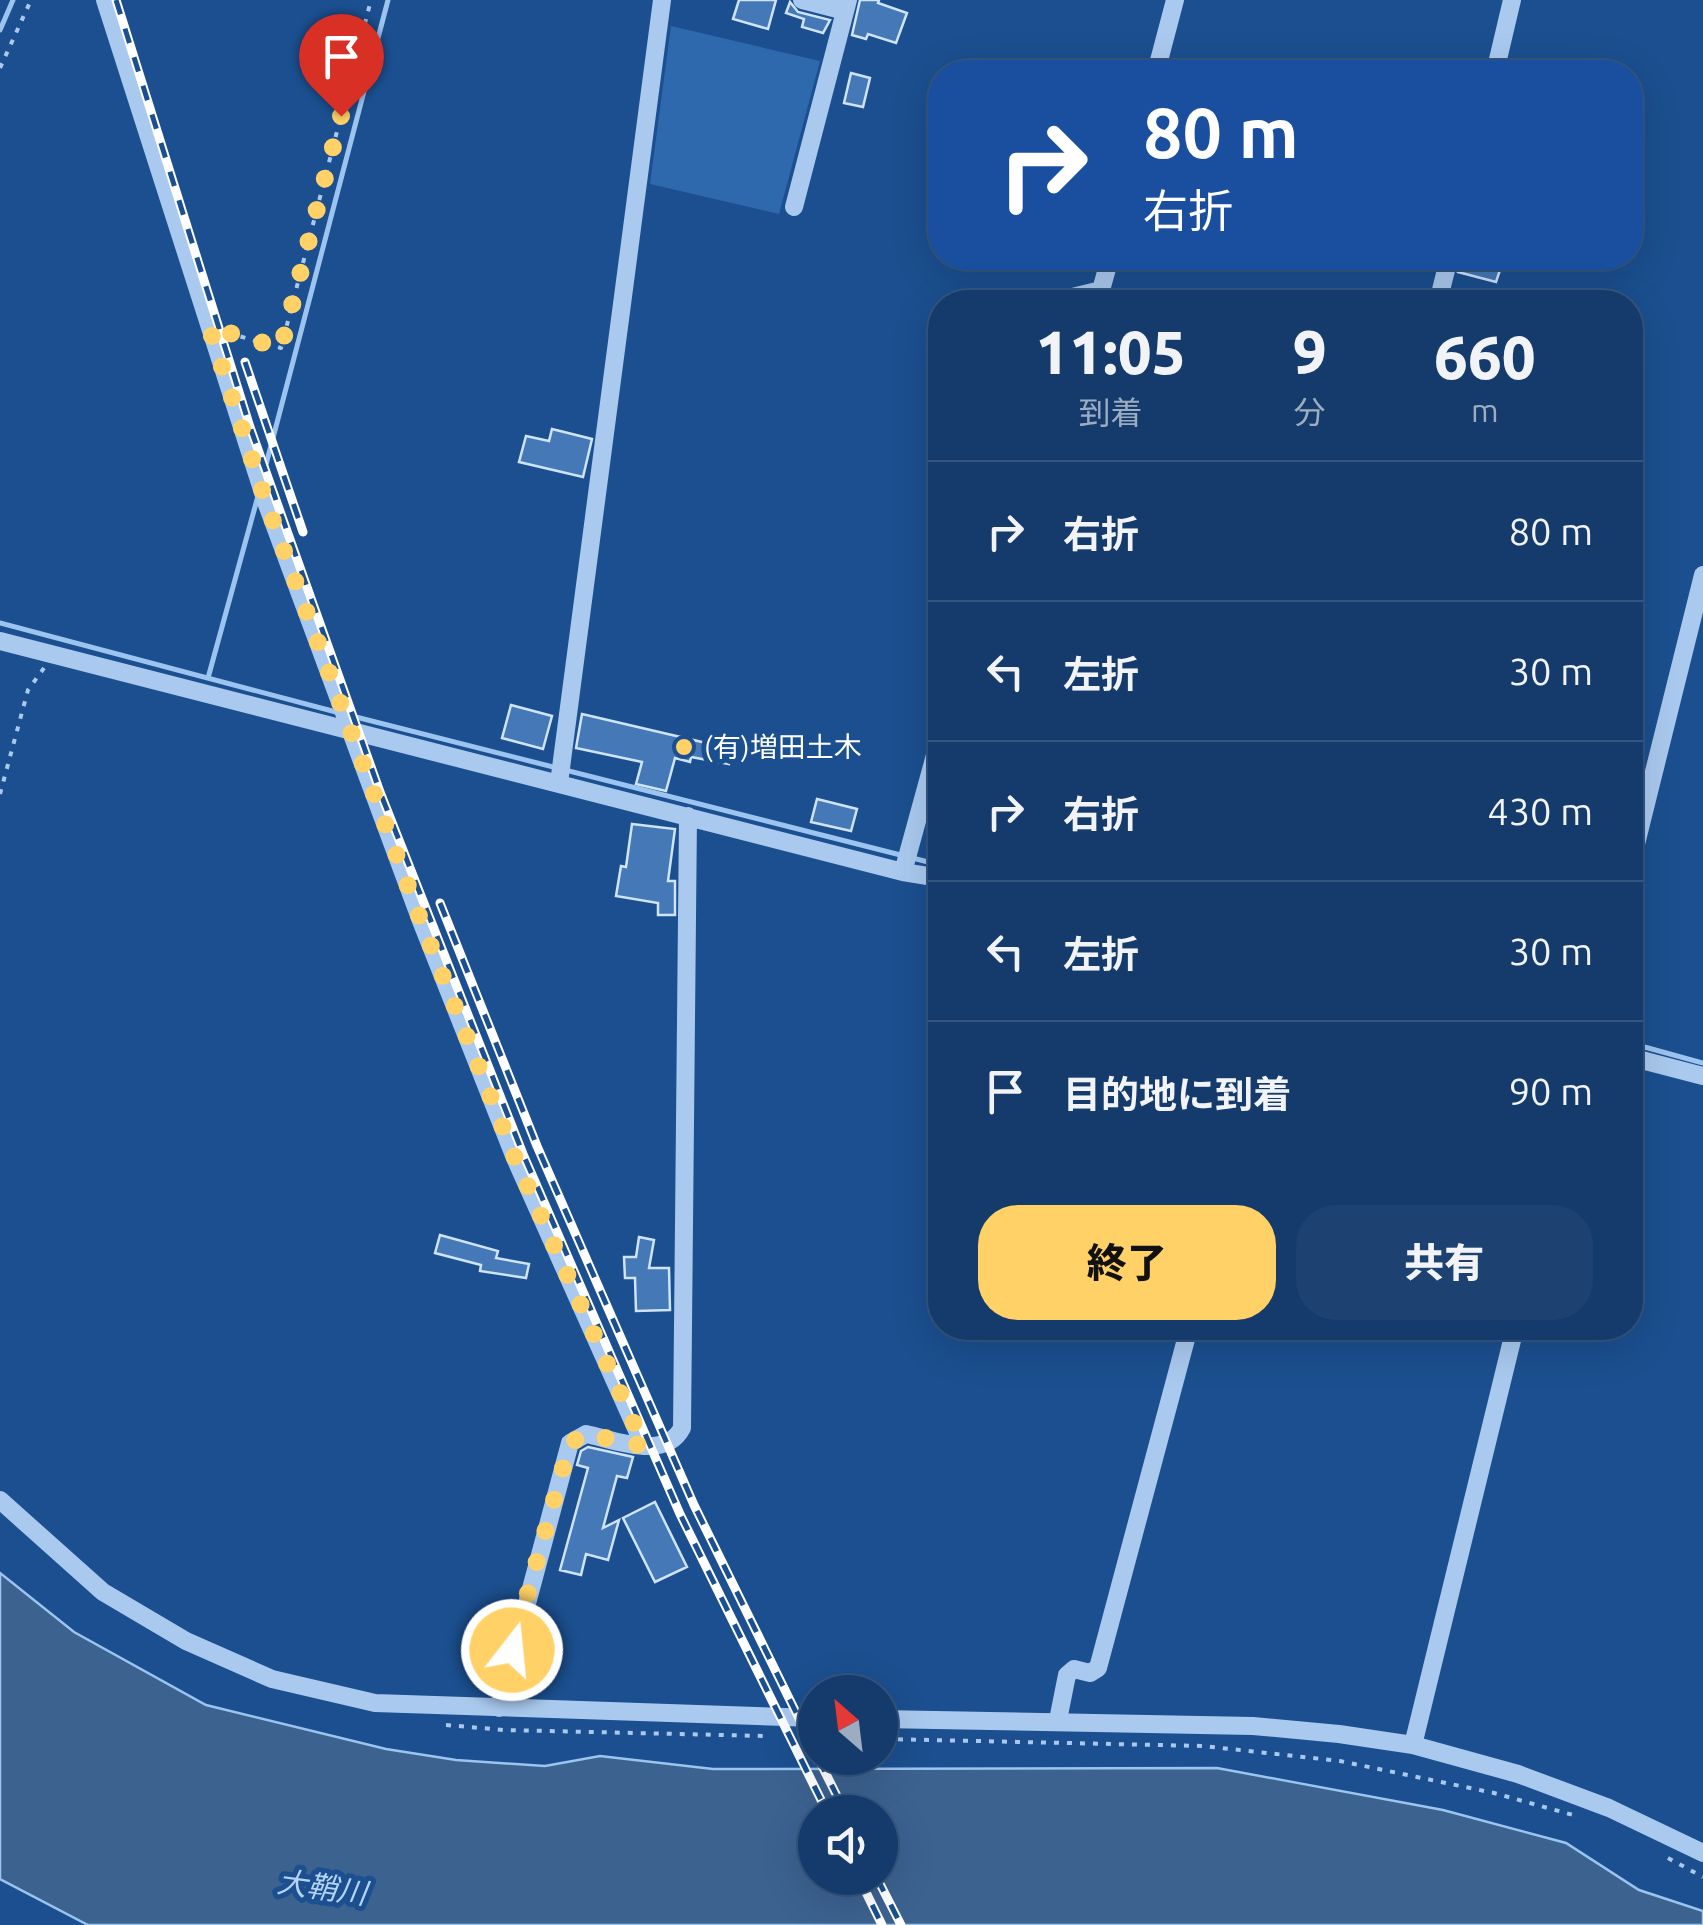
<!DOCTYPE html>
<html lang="ja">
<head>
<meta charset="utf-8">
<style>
	:root { --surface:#143b6b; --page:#1d4271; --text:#f1f3f6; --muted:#9dadc1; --line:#33557e; --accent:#ffd166 }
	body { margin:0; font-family:Ubuntu,"Noto Sans JP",sans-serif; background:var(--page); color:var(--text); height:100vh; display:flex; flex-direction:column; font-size:38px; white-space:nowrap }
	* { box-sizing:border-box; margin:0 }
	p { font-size:32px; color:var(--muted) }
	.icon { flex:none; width:55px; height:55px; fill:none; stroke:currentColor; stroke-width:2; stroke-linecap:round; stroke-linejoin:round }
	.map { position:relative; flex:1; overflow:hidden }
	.sheet { position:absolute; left:928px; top:290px; width:715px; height:1050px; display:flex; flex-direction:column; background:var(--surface); border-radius:40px; box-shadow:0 10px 40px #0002,0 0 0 2px var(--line) }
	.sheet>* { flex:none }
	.guide { position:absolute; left:928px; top:60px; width:715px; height:210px; border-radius:40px; box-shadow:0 10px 40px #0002,0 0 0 2px var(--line); background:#1a4fa0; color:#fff; overflow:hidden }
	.needle { width:65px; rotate:332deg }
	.tools { position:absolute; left:798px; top:1675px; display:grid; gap:20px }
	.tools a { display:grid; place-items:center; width:100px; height:100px; border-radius:50%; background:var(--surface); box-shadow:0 10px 40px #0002,0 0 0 2px var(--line); font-size:50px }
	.pin { position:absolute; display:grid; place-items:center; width:85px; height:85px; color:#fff; margin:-102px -42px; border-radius:50% 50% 50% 0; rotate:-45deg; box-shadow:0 0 10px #0007 }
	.pin .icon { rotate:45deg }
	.me { position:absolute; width:110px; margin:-55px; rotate:16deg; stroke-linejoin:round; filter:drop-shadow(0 0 8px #0008) }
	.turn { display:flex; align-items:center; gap:35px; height:210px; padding:0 50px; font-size:45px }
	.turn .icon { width:130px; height:130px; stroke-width:2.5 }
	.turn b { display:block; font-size:70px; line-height:85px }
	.eta { display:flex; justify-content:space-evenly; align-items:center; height:170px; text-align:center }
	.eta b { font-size:60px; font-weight:800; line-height:70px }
	.primary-button { display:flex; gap:20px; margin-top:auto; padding:20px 50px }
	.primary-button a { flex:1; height:115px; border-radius:40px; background:var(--accent); color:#111; font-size:40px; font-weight:800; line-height:115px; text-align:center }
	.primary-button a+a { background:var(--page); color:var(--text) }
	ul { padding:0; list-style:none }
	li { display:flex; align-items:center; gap:30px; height:140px; padding:0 50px; border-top:2px solid var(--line) }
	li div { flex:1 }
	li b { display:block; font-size:38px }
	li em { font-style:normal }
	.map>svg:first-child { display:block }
</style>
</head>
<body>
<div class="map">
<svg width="1703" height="1925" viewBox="0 0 1703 1925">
	<rect width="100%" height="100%" fill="#1b4f8f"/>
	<path fill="#2e69ad" d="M671,26L820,61L779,214L650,184Z"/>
	<path fill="#3c6290" stroke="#9cc4f0" stroke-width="2.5" fill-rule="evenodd" d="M0,1573L74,1632L206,1705L386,1749L456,1760L545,1766L600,1756L713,1769L1217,1768L1443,1810L1566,1843L1639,1890L1703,1911V1925H88L0,1879ZM815,1812H880V1878H815Z"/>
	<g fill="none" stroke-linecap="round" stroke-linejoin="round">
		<path stroke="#9cc4f0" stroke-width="5" d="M0,30L13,0
			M263,476L388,0
			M0,623L336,712
			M208,678L258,496
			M352,716L940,865
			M1630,1043L1703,1063"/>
	</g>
	<path fill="#4478b7" stroke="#cfe3fa" stroke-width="2.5" d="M739,0H776L768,29L733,19Z
		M860,0H879L878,3L907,13L896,43L868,34L866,39L852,35Z
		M790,2L798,12L830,20L823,33L802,27L804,19L786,13Z
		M851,73L870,78L863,107L844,103Z
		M1461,258H1479L1502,264L1496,282L1458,272Z
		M552,429L592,439L583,477L519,462L526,436L549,441Z
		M511,705L552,716L543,749L502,738Z
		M582,714L732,749L729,764L691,757L690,762L675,758L666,791L636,784L642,762L576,748Z
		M817,799L857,809L851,831L811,822Z
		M632,824L675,829L668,881H675V915H658V903L616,896L621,866L626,867Z
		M440,1235L498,1251L496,1258L529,1264L526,1278L480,1271L481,1265L435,1253Z
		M639,1237L654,1240L649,1268H669L670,1310L636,1311L635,1278H625L624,1257H636Z
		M588,1447L633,1457L627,1478L617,1476L603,1528L619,1520L608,1560L586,1554L581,1575L560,1570L588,1468L577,1465L581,1451Z
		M655,1502L687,1567L655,1582L623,1518Z"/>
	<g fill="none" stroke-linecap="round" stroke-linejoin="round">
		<path stroke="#a9c9ee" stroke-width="4" stroke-dasharray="5 8" stroke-linecap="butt" d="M0,68L31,0
			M228,333L281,348L371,0
			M0,794L28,690L44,668
			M446,1725L504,1730L766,1736
			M885,1739L1203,1746L1340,1761L1494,1793L1573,1815
			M1668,1858L1703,1877"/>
		<path stroke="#a9c9ee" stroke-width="18" d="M105,0L266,502L421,921L515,1158L644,1446
			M802,0L845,11
			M1156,72L1175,0
			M1495,72L1512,0
			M794,207L848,0
			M1052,302L1101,290L1110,258
			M1438,302L1449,258
			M0,641L903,872L940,878
			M559,783L662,0
			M1630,868L1703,575
			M903,872L940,737
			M1630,1057L1703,1076
			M0,1500L103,1592L186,1641L272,1679L375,1703L815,1718
			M499,1708L570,1443L586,1434C615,1440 665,1461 682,1428L688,816
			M880,1719L1253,1726L1339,1734L1413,1745L1518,1774L1609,1808L1703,1853
			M1058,1720L1067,1675L1074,1669L1090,1673L1098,1668L1189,1328
			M1413,1745L1515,1328"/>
		<defs>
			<path id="rail" d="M116,0L250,427L380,792L523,1154L680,1514L827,1812
				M245,362L303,532
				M440,903L537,1146L694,1505L815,1751
				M818,1758L845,1812
				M859,1878L882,1925
				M877,1878L901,1925"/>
		</defs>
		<use href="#rail" stroke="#fff" stroke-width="9"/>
		<use href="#rail" stroke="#1b4f8f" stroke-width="5" stroke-dasharray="15" stroke-linecap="butt"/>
	</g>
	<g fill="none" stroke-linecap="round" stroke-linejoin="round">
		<path stroke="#ffd166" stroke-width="18" stroke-dasharray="0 32.4" d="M341,116L281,348L209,327L266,502L421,921L515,1158L644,1446L586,1434L570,1443L512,1650"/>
	</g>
	<circle fill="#ffd166" stroke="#1b4f8f" stroke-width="4" cx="684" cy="747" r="10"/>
	<g text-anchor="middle" stroke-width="10" stroke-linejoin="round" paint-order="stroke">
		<g font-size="28" fill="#fff" stroke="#1b4f8f" text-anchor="start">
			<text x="704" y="757">(有)増田土木</text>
		</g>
		<g font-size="30" font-style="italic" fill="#b5d3f5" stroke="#1b4f8f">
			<text transform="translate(322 1888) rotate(8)" y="10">大鞘川</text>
		</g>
	</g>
</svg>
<div class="tools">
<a><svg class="needle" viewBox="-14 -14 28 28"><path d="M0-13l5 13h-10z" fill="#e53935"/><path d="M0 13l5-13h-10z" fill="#9dadc1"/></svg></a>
<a><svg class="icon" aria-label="sound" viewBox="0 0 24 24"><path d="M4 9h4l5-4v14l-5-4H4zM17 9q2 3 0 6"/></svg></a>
</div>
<div class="pin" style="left:341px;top:116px;background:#d93025"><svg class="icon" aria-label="arrive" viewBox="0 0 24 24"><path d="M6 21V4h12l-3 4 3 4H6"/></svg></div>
<svg class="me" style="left:512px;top:1650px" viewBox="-20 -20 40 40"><circle r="17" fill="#ffd166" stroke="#fff" stroke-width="3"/><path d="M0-11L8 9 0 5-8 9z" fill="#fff"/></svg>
<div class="guide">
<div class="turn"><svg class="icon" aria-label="right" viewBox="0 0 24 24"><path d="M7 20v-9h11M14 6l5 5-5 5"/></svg><div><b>80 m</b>右折</div></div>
</div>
<section class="sheet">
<div class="eta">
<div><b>11:05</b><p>到着</p></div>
<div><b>9</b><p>分</p></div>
<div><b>660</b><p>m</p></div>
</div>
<ul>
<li><svg class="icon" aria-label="right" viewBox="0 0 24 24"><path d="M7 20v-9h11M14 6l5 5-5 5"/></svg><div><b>右折</b></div><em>80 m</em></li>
<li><svg class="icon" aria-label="left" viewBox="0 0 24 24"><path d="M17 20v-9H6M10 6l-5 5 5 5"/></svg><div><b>左折</b></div><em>30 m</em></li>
<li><svg class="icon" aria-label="right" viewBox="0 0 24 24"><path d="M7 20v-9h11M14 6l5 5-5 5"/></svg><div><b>右折</b></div><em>430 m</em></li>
<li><svg class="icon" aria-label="left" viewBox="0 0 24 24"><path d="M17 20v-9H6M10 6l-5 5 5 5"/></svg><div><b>左折</b></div><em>30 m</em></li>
<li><svg class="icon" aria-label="arrive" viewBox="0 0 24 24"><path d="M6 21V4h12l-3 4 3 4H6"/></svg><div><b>目的地に到着</b></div><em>90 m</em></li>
</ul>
<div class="primary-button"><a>終了</a><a>共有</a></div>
</section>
</div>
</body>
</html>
